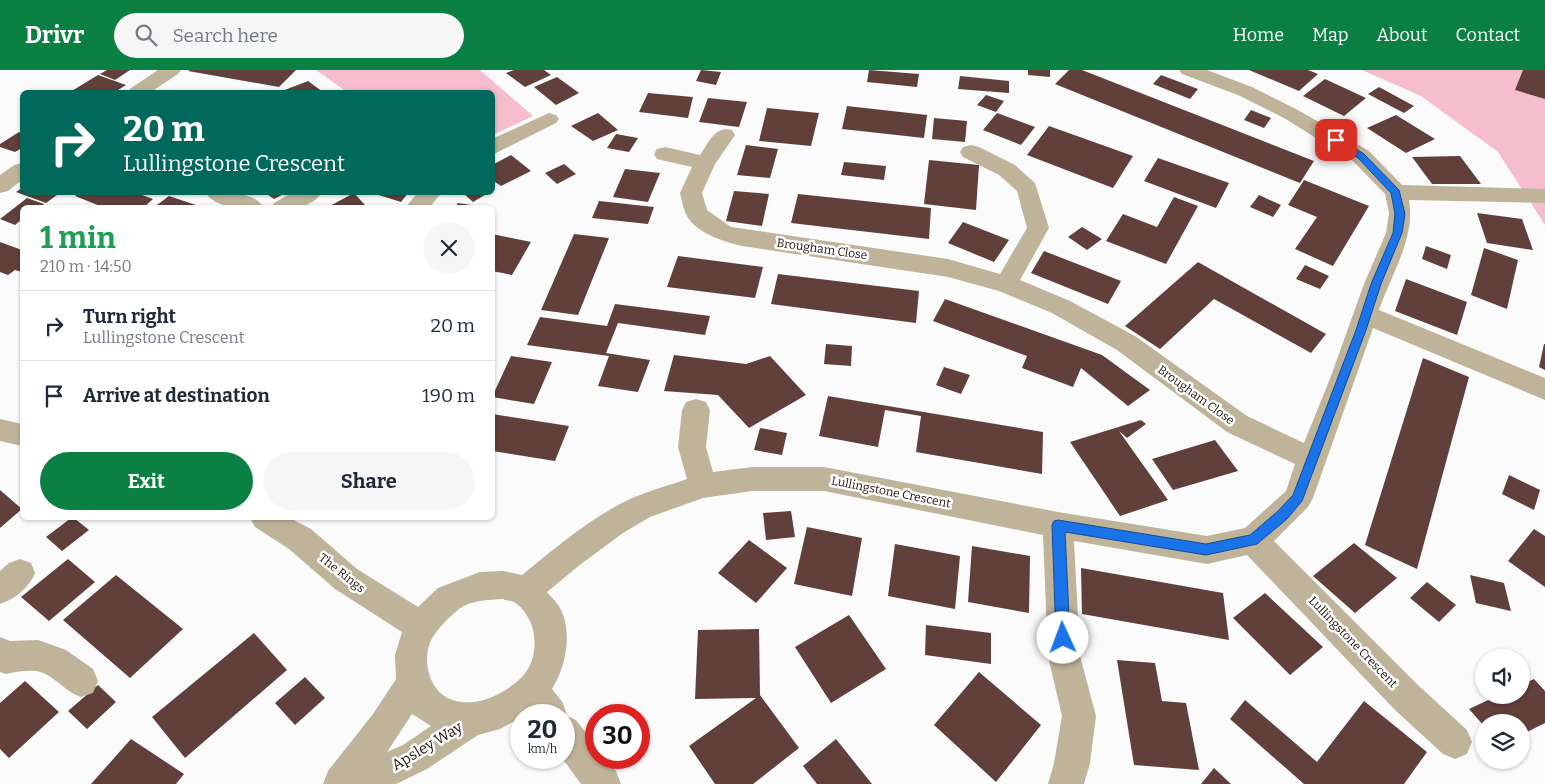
<!DOCTYPE html>
<html lang="en">
<head>
<meta charset="utf-8">
<style>
	:root { --surface:#fff; --page:#f6f6f7; --text:#1f2937; --muted:#747a83; --line:#e0e1e3; --accent:#0b8043 }
	body { margin:0; font-family:Bitter,serif; background:var(--page); color:var(--text); height:100vh; display:flex; flex-direction:column; font-size:19px; white-space:nowrap }
	* { box-sizing:border-box; margin:0 }
	p { font-size:16px; color:var(--muted) }
	.icon { flex:none; width:28px; height:28px; fill:none; stroke:currentColor; stroke-width:2; stroke-linecap:round; stroke-linejoin:round }
	.map { position:relative; flex:1; overflow:hidden }
	.drawer { position:absolute; left:20px; top:135px; width:475px; height:315px; display:flex; flex-direction:column; background:var(--surface); border-radius:8px; box-shadow:0 1px 4px #0004 }
	.drawer>* { flex:none }
	.hud { position:absolute; left:20px; top:20px; width:475px; height:105px; border-radius:8px; box-shadow:0 1px 4px #0004; background:#00695c; color:#fff; overflow:hidden }
	.tools { position:absolute; left:1475px; top:579px; display:grid; gap:10px }
	.tools a { display:grid; place-items:center; width:55px; height:55px; border-radius:50%; background:var(--surface); box-shadow:0 1px 4px #0004; font-size:25px }
	.speed { position:absolute; left:510px; top:634px; display:flex; gap:10px; font-size:25px; font-weight:700; text-align:center }
	.speed>* { display:grid; place-content:center; width:65px; height:65px; border-radius:50%; background:var(--surface); box-shadow:0 1px 4px #0004; line-height:1 }
	.speed small { font-size:12px; font-weight:400 }
	.speed .limit { border:8px solid #d22; background:#fff; color:#111 }
	.pin { position:absolute; display:grid; place-items:center; width:42px; height:42px; color:#fff; margin:-21px; border-radius:10px; box-shadow:0 2px 8px #0006 }
	.me { position:absolute; width:55px; margin:-28px; rotate:358deg; stroke-linejoin:round; filter:drop-shadow(0 0 4px #0008) }
	.turn { display:flex; align-items:center; gap:18px; height:105px; padding:0 20px; font-size:22px }
	.turn .icon { width:65px; height:65px; stroke-width:2.5 }
	.turn b { display:block; font-size:35px; line-height:42px }
	.round { display:grid; place-items:center; flex:none; width:52px; height:52px; border-radius:26px; background:var(--page) }
	.headline { display:flex; align-items:center; justify-content:space-between; height:85px; padding:0 20px }
	h1 { font-size:30px; font-weight:700; line-height:38px; color:#1e9e55 }
	.action { display:flex; gap:10px; margin-top:auto; padding:10px 20px }
	.action a { flex:1; height:58px; border-radius:30px; background:var(--accent); color:#fff; font-size:20px; font-weight:700; line-height:58px; text-align:center }
	.action a+a { background:var(--page); color:var(--text) }
	ul { padding:0; list-style:none }
	li { display:flex; align-items:center; gap:15px; height:70px; padding:0 20px; border-top:1px solid var(--line) }
	li div { flex:1 }
	li b { display:block; font-size:19px }
	li em { font-style:normal }
	header { display:flex; align-items:center; gap:30px; box-sizing:border-box; height:70px; padding:0 25px; background:var(--accent); color:#fff }
	header strong { font-size:24px }
	nav { display:flex; gap:28px; margin-inline-start:auto; font-size:18px }
	.search { width:350px; height:45px; background:var(--page); display:flex; align-items:center; gap:12px; box-sizing:border-box; padding:0 18px; border-radius:28px; color:var(--muted); font-size:19px }
	.map>svg:first-child { display:block }
</style>
</head>
<body>
<header>
<strong>Drivr</strong>
<div class="search"><svg class="icon" aria-label="search" viewBox="0 0 24 24"><circle cx="10" cy="10" r="6"/><path d="M15 15l6 6"/></svg>Search here</div>
<nav><a>Home</a><a>Map</a><a>About</a><a>Contact</a></nav>
</header>
<div class="map">
<svg width="1545" height="714" viewBox="0 0 1545 714">
	<rect width="100%" height="100%" fill="#fbfbfb"/>
	<path fill="#f5bdce" d="M316,0H480L533,46L493,65L492,22H347Z
		M1362,0H1545V155L1498,82L1421,26Z"/>
	<path fill="#613f3a" d="M107,0H130L115,10L100,4Z
		M190,0H296L279,17L188,1Z
		M514,0H544L551,5L525,17L506,3Z
		M701,0L721,2L716,15L696,11Z
		M869,0L919,4L917,17L867,12Z
		M1028,0H1050V7L1028,5Z
		M1069,0H1082L1314,91L1300,113L1055,14Z
		M1249,0H1308L1318,4L1299,21Z
		M1523,0H1545V29L1515,20Z
		M98,5L126,15L115,22H70Z
		M1161,5L1198,19L1190,29L1153,14Z
		M960,6L1009,11V23L958,19Z
		M557,7L579,23L556,35L534,17Z
		M1325,9L1366,28L1344,46L1303,26Z
		M308,11L323,22H284L282,21Z
		M1379,17L1414,36L1404,43L1368,24Z
		M648,23L693,27L688,48L639,42Z
		M986,25L1004,31L996,42L977,35Z
		M708,28L747,32L739,57L699,52Z
		M847,36L927,45L924,68L842,59Z
		M767,38L819,43L811,76L759,71Z
		M1251,40L1271,48L1264,58L1244,50Z
		M598,43L618,60L593,71L571,56Z
		M997,43L1035,57L1021,75L983,60Z
		M1396,45L1435,69L1406,83L1367,58Z
		M934,48L967,51L965,72L932,69Z
		M1049,56L1133,86L1113,118L1027,85Z
		M19,62L22,64V78L15,82L0,77V74Z
		M616,64L638,68L629,82L607,78Z
		M746,75L778,79L770,108L737,105Z
		M511,85L531,101L501,116L492,110V95Z
		M1460,86L1481,114H1432L1412,87Z
		M1158,88L1229,113L1216,138L1144,111Z
		M929,90L979,95L976,140L924,134Z
		M844,92L886,96L884,110L841,105Z
		M564,94L576,104L557,114L545,103Z
		M625,99L660,103L648,132L613,127Z
		M1304,110L1369,136L1333,196L1295,179L1317,147L1288,135Z
		M22,118V122H61L46,133L16,122Z
		M734,121L769,124L762,156L726,151Z
		M80,122H134L153,129L143,138H105L75,126Z
		M264,122H288L274,129Z
		M369,122H409L401,132Z
		M462,122H490L473,132Z
		M354,123L365,135L360,138H326Z
		M798,124L931,138L929,169L791,153Z
		M1259,125L1281,135L1273,147L1250,137Z
		M169,126L202,137V138H153Z
		M1174,127L1198,136L1166,194L1106,171L1123,144L1157,157Z
		M27,128L44,134L39,138H22V149L15,155L0,149Z
		M599,131L654,137L648,154L592,148Z
		M458,133L478,136L477,138H454Z
		M1477,143L1522,149L1533,180L1487,173Z
		M963,152L1009,170L994,192L948,173Z
		M1082,157L1102,169L1087,180L1068,167Z
		M492,164L531,172L512,205L492,201Z
		M574,164L609,168L578,245L541,240Z
		M0,172L22,180V202L15,200L8,205L0,202Z
		M1426,176L1451,185L1447,199L1422,189Z
		M1484,178L1518,190L1507,239L1471,225Z
		M1044,181L1121,211L1108,234L1031,203Z
		M678,186L763,197L755,228L667,217Z
		M1198,192L1326,264L1311,283L1214,229L1160,279L1125,256Z
		M1305,195L1329,206L1320,219L1296,209Z
		M778,204L919,221L916,253L771,234Z
		M1406,209L1467,232L1457,265L1395,241Z
		M945,229L1102,285L1150,320L1128,336L1081,298L1073,317L1022,298L1027,286L933,251Z
		M615,234L710,246L705,265L618,253L606,283L650,290L638,322L598,316L609,286L527,275L540,247L607,256Z
		M826,274L852,276L851,296L824,294Z
		M1544,274H1545V300L1539,297Z
		M674,285L746,294L770,286L806,325L749,358L718,325L664,321Z
		M511,286L552,292L534,334L492,327Z
		M1423,288L1469,307L1417,499L1365,475Z
		M944,297L970,305L961,324L936,315Z
		M828,326L1043,362L1042,404L916,382L921,346L885,340L878,377L819,366Z
		M492,344L569,356L555,391L492,381Z
		M1141,350L1146,354L1127,368L1119,361L1168,430L1120,446L1070,372Z
		M760,358L787,363L782,385L754,380Z
		M1215,370L1238,401L1173,420L1152,389Z
		M1509,405L1540,420L1534,440L1502,424Z
		M0,420L22,439L0,458Z
		M791,441L795,467L766,470L763,443Z
		M71,448H74L89,460L62,481L46,467Z
		M807,457L862,468L852,526L794,514Z
		M1534,459L1545,466V517L1508,491Z
		M749,470L787,498L756,533L718,503Z
		M1354,473L1397,508L1355,543L1313,506Z
		M895,474L960,486L955,539L888,526Z
		M972,476L1030,486L1029,543L968,532Z
		M68,489L95,512L49,551L21,527Z
		M1081,498L1223,523L1229,570L1082,544Z
		M116,505L183,559L130,608L63,550Z
		M1470,505L1504,513L1511,541L1476,533Z
		M1427,512L1456,535L1439,552L1410,528Z
		M1265,523L1323,577L1290,605L1233,548Z
		M849,545L886,599L831,633L795,577Z
		M926,555L991,563V594L925,585Z
		M759,559L760,625L799,678L753,714H715L689,676L756,628L695,629L698,560Z
		M254,563L287,600L185,688L152,647Z
		M1117,590L1155,593L1162,631L1186,633L1199,700L1134,695Z
		M979,602L1041,655L996,712L934,655Z
		M305,607L325,628L295,655L275,633Z
		M1534,609L1545,621V653L1521,665V652H1484V656L1469,639L1499,625H1521V615Z
		M25,611L59,642L9,688L0,679V633Z
		M98,615L116,632L87,659L68,641Z
		M1245,630L1317,692L1364,631L1427,682L1404,714H1304L1230,649Z
		M131,669L184,704L176,714H91Z
		M836,669L872,714H817L803,696Z
		M1214,698L1231,714H1201Z"/>
	<g fill="none" stroke-linecap="round" stroke-linejoin="round">
		<path fill="#bfb49a" fill-rule="evenodd" d="M158,0H181L178,4L151,22H128L131,18Z
			M1179,0H1207L1252,17L1298,40L1369,81L1402,115L1545,119V133L1409,130C1416,167 1391,205 1379,240L1545,308V330L1373,258L1313,428L1308,437L1274,471L1418,615L1467,660L1472,672L1467,684L1455,689L1443,684L1394,639L1247,485L1207,494L1074,471L1080,586L1096,646L1090,693L1084,714H1048L1054,693L1062,646L1048,586L1043,465L824,421H752L703,428L650,447L623,463L581,494L547,522C551,527 557,532 560,538C573,562 566,596 552,619L563,633L567,646L576,650L596,676V688H605L616,701L621,714H581L562,688H564V645H530L528,643L521,645V648L500,659L478,665L427,699L396,714H323L328,701L373,644L396,609L395,585L402,562L335,519L289,479L255,457L250,448H290L311,459L357,499L418,537L438,518L480,502L503,501L522,505C555,478 589,449 628,430C647,421 668,416 687,409L678,377L682,340L686,332L696,329L706,332L710,340L706,377L713,402L752,397H824L1058,442L1207,466L1245,458L1286,421L1295,394L1227,362L1117,280L1052,243L999,221L948,207L742,176C725,172 696,163 687,146C683,139 682,130 680,123L692,97L657,89L654,84L657,79L665,77L700,85C709,72 715,56 732,60L735,65L715,94L702,123L707,140L731,157L948,189L1000,204L1027,158L1017,121L999,105L963,87L960,82L963,77L971,75L979,77L1015,95L1035,113L1049,158L1020,210L1070,231L1135,266L1247,346L1304,373L1331,306L1364,214L1386,163L1389,143L1385,124L1353,91L1284,48L1238,25L1182,4ZM503,529C507,531 514,531 517,534C539,552 541,589 520,609C502,625 474,639 450,629C427,620 420,583 435,564C441,555 451,546 459,539C471,530 488,530 503,529ZM412,644L431,656L403,675L387,682Z
			M549,43L556,45L559,49L556,53L492,85V69Z
			M22,93V110L8,121L0,123V105L14,95Z
			M205,122C223,122 253,120 264,138C246,138 216,140 205,122Z
			M293,122H322C311,140 289,138 271,138L274,133Z
			M418,122H442L429,138H405Z
			M0,349L22,354V376L0,371Z
			M20,489L31,493L35,503C29,518 15,529 0,534V501L9,493Z
			M0,567L10,571L38,570L66,580L93,599L98,611L93,623L81,627C66,622 55,607 41,602C29,599 16,602 5,604L0,602Z"/>
	</g>
	<path fill="#1a73e8" stroke="#114b97" d="M1333,68H1339L1364,84L1399,120L1405,144L1402,163L1381,214L1366,260L1302,431L1287,449L1257,474L1206,485L1065,462L1070,568L1068,572L1063,574L1058,572L1056,568L1052,455L1054,451L1058,450L1206,474L1250,465L1278,441L1293,425L1356,260L1371,214L1393,163L1395,144L1391,123L1358,88L1333,72Z"/>
	<g text-anchor="middle" stroke-width="5" stroke-linejoin="round" paint-order="stroke">
		<g font-size="12" fill="#1f140b" stroke="#fff">
			<text transform="translate(822 179) rotate(8)" y="4">Brougham Close</text>
			<text transform="translate(1196 325) rotate(36)" y="4">Brougham Close</text>
			<text transform="translate(891 422) rotate(11)" y="4">Lullingstone Crescent</text>
			<text transform="translate(342 503) rotate(38)" y="4">The Rings</text>
			<text transform="translate(1353 572) rotate(46)" y="4">Lullingstone Crescent</text>
		</g>
		<g font-size="15" fill="#1f140b" stroke="#fff">
			<text transform="translate(427 676) rotate(-31)" y="5">Apsley Way</text>
		</g>
	</g>
</svg>
<div class="tools">
<a><svg class="icon" aria-label="sound" viewBox="0 0 24 24"><path d="M4 9h4l5-4v14l-5-4H4zM17 9q2 3 0 6"/></svg></a>
<a><svg class="icon" aria-label="layers" viewBox="0 0 24 24"><path d="M12 4l9 5-9 5-9-5zM3 14l9 5 9-5"/></svg></a>
</div>
<div class="speed"><div>20<small>km/h</small></div><div class="limit">30</div></div>
<div class="pin" style="left:1336px;top:70px;background:#d93025"><svg class="icon" aria-label="arrive" viewBox="0 0 24 24"><path d="M6 21V4h12l-3 4 3 4H6"/></svg></div>
<svg class="me" style="left:1063px;top:568px" viewBox="-20 -20 40 40"><circle r="19" fill="#fff"/><path d="M0-13L10 11 0 6-10 11z" fill="#1a73e8"/></svg>
<div class="hud">
<div class="turn"><svg class="icon" aria-label="right" viewBox="0 0 24 24"><path d="M7 20v-9h11M14 6l5 5-5 5"/></svg><div><b>20 m</b>Lullingstone Crescent</div></div>
</div>
<section class="drawer">
<div class="headline"><div><h1>1 min</h1><p>210 m · 14:50</p></div><a class="round"><svg class="icon" aria-label="close" viewBox="0 0 24 24"><path d="M6 6l12 12M18 6L6 18"/></svg></a></div>
<ul>
<li><svg class="icon" aria-label="right" viewBox="0 0 24 24"><path d="M7 20v-9h11M14 6l5 5-5 5"/></svg><div><b>Turn right</b><p>Lullingstone Crescent</p></div><em>20 m</em></li>
<li><svg class="icon" aria-label="arrive" viewBox="0 0 24 24"><path d="M6 21V4h12l-3 4 3 4H6"/></svg><div><b>Arrive at destination</b></div><em>190 m</em></li>
</ul>
<div class="action"><a>Exit</a><a>Share</a></div>
</section>
</div>
</body>
</html>
